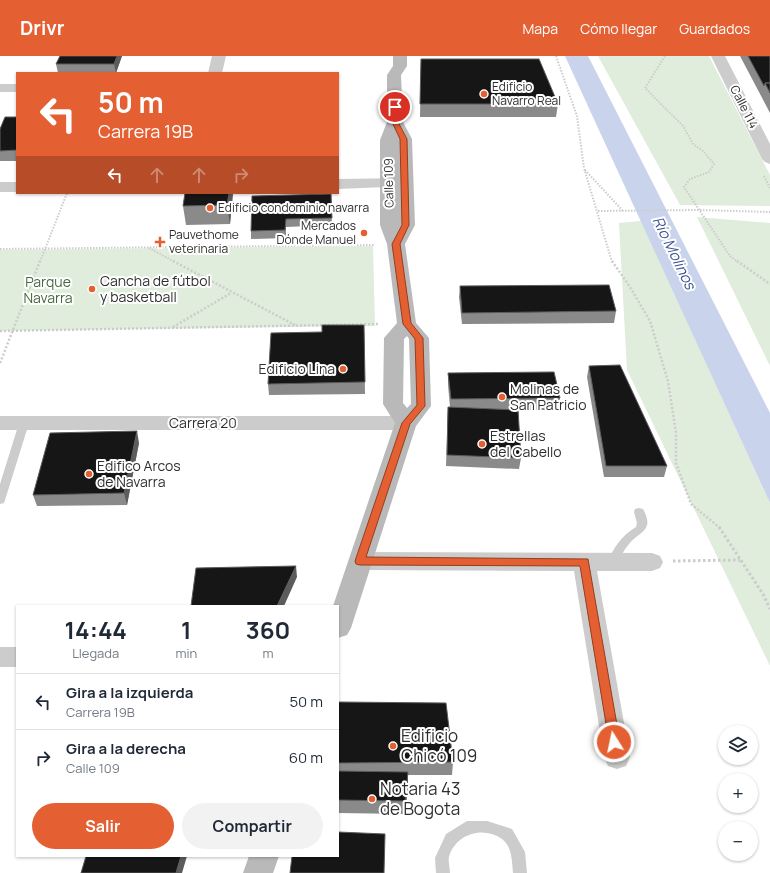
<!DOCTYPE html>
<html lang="es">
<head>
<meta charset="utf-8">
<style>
	:root { --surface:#fff; --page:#f2f2f3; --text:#1f2937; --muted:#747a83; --line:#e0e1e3; --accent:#e45f32 }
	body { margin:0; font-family:Manrope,sans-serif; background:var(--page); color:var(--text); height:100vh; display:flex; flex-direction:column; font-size:15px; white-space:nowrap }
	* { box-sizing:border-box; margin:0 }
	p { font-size:13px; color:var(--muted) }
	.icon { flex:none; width:22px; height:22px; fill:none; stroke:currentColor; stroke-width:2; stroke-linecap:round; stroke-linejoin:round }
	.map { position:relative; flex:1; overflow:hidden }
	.side { position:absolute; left:16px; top:549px; width:323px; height:252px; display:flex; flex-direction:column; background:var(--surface); border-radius:0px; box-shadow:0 1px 3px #0004 }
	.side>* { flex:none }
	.guide { position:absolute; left:16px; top:16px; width:323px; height:122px; border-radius:0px; box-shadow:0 1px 3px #0004; background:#e45f32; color:#fff; overflow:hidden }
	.controls { position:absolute; left:718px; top:669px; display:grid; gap:8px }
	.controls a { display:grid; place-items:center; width:40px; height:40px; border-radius:50%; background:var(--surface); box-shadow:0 1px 3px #0004; font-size:20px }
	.pin { position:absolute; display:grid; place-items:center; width:34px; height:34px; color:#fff; margin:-17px; border:2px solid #fff; border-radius:50%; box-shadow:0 1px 4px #0007 }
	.me { position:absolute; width:44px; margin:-22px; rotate:350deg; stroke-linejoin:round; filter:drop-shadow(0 0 3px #0008) }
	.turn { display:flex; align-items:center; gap:14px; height:84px; padding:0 16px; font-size:18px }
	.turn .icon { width:52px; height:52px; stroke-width:2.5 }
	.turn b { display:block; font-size:28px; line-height:34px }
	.lanes { display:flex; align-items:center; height:38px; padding:0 16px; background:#0003; justify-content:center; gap:20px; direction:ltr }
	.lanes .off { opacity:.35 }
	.eta { display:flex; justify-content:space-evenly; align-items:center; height:68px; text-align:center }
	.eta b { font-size:24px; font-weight:700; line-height:28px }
	.cta { display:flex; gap:8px; margin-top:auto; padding:8px 16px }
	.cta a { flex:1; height:46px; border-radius:24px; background:var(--accent); color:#fff; font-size:16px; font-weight:700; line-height:46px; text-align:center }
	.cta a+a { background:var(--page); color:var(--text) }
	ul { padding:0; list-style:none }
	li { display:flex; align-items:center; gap:12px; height:56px; padding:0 16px; border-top:1px solid var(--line) }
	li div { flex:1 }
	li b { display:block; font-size:15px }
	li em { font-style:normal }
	header { display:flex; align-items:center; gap:24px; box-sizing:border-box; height:56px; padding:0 20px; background:var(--accent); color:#fff }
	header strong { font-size:19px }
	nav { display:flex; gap:22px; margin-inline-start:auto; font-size:14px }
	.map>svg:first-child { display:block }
</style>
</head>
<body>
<header>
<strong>Drivr</strong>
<nav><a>Mapa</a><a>Cómo llegar</a><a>Guardados</a></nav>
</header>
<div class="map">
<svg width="770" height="817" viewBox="0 0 770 817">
	<rect width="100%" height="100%" fill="#fff"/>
	<path fill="#e0ecdc" d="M598,0H709L770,119V150L680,149Z
		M697,161L770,167V310Z
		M641,165L770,447V610L627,314L619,167Z
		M373,190L375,270L0,275V194Z"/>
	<path fill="#c9d3ec" d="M565,0H588L770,357V447Z"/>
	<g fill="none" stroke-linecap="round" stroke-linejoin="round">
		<path stroke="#ccc" stroke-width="2" stroke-dasharray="1.5 1.5" stroke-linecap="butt" d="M556,0L577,60L584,112L612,206
			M665,0L645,32L683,70L693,88L703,95L714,108L709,116L690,123L684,131L730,200L738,206
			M585,114L623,155
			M764,120L770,132
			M598,155L698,154L770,156
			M149,192L175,206
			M0,193L375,189
			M40,206L67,137"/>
		<path stroke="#ccc" stroke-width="2.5" stroke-dasharray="2 2" stroke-linecap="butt" d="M173,205L295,269
			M612,205L630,231L650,265L668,325L676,377V407L691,448L720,472
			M737,205L770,228
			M173,271L231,237
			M0,275L379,268
			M0,307L40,205"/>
		<path stroke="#ccc" stroke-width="3" stroke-dasharray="2.5 2.5" stroke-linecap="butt" d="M719,471L763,538L770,553
			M673,505L740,504"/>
		<path fill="#ccc" fill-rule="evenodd" d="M24,364L29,367L5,444L4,447L0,448V428L19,367Z
			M639,452L643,453C655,475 640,475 629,488C623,495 620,502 616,510L612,511L608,510L607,507C614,491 621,480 636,471L637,467L634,456L635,453Z
			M467,765H487L512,773L525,796L527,817H513C512,806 512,790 502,783C482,769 455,779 449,801C448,806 450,812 450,817H436L435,802L446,778Z"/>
		<path fill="#ccc" fill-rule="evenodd" d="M212,0H226L222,17H208Z
			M711,0H725L770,88V108L765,106L762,103Z
			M0,28H17V36H0Z
			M404,122L410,124L412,127L410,130L338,133V123Z
			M0,126H17V136H0Z
			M0,360H406L413,362L416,367L413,372L406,374H0Z
			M360,496L652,497L660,500L663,506L660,512L652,515H597L630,701L626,710L617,713L608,710L604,701L574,515L360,514L352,511L349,505L352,499Z
			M0,591H17V611H0Z"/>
		<path fill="#b9b9b9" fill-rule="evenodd" d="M393,0H407V10L401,19L403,66L412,83L415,169L405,188L416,267L429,282L431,350L416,370L351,572L347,579L338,582V550H333L395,367L383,348L384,282L397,267L387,188L380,169V84L387,66V19L393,10ZM396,83L397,144L396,84ZM407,280L409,283L411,348L407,352L403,347L404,283Z
			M249,800H279L273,817H243Z"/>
	</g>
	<path fill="#8a8a8a" d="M60,0H122L116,17H58L56,8Z
		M740,0H770V57Z
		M421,3L558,48L556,61H420Z
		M17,61V105H0V73Z
		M185,137H233L230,168L186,169L183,150Z
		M331,138L332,169L286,171V182L251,183V175Z
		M460,230L616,255L614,267L462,268L459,241Z
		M364,269L365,338L269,339L268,328L322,276Z
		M589,310L667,410L664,421H604L587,321Z
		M448,317L560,342L558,354H518L521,402L519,413L446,410L448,351H450L448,329Z
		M139,387L127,449L37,450L33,439Z
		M338,646L453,706L452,719H408V729L405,758L338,757Z"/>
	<path fill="#5c5c5c" d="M117,0H122L116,17L114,8Z
		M229,137H233L230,168L227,149Z
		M137,375L139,387L127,449L124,437Z
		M296,510L297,521L284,550H277Z
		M408,716V729L405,758V745Z
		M181,800H187L182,817H176Z"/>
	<path fill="#161616" stroke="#5c5c5c" d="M60,0H117L114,8H56Z
		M748,0H770V27H765L764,30Z
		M421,3H539L558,48H420Z
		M765,27H770V37Z
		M5,61H17V94L0,95V73Z
		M185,137H229L227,149L183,150Z
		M331,138L332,162L286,163L285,174L251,175L252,140Z
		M609,229L616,255L462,257L460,230Z
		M322,269H364L365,326L268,328L271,277L322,276Z
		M620,309L667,410H606L589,310Z
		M554,316L560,342L451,343L448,317Z
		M448,351L518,354L521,402L447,399Z
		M137,375L124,437L33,439L50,377Z
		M296,510L277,550H191L196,512Z
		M338,646L446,647L453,706L338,707Z
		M338,715L408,716L405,745L338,744Z
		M338,776L385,778L384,817H290L292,800H338Z
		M86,800H181L176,817H81Z"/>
	<path fill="#e45f32" stroke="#943e20" d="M393,49L398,51V66L407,83L409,169L400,188L411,267L423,282L425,350L410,368L366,501L588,503L620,686L618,690L614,692L610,690L609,686L580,510L360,509L356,508L355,505L402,367L417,349L415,283L403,268L392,188L402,169L400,83L392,66Z"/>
	<g fill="#e45f32" stroke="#fff" stroke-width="1.5">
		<circle cx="484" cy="38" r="4"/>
		<circle cx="210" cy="152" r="4"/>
		<circle cx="364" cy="177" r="4"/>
		<path d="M158 180h4v4h4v4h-4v4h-4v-4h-4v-4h4z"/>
		<circle cx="92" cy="233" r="4"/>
		<circle cx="343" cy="313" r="4"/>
		<circle cx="502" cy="341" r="4"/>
		<circle cx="482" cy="388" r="4"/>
		<circle cx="89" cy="418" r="4"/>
		<circle cx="393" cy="690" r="4"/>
		<circle cx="372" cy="743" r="4"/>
	</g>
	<g text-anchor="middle" stroke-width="4" stroke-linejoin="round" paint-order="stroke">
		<g font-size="12" fill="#2f2f2f" stroke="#fff" text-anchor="start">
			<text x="492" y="35">Edificio<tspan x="492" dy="14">Navarro Real</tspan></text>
			<text x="218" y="156">Edificio condominio navarra</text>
			<text x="356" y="174" text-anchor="end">Mercados<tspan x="356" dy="14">Dónde Manuel</tspan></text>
			<text x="169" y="183">Pauvethome<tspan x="169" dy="14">veterinaria</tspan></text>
		</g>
		<g font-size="12" fill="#2f2f2f" stroke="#fff">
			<text transform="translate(744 51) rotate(63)" y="4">Calle 114</text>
			<text transform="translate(389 127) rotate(-91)" y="4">Calle 109</text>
		</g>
		<g font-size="14" fill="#2f2f2f" stroke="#fff" text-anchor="start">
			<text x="100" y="230">Cancha de fútbol<tspan x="100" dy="16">y basketball</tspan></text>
			<text x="335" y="318" text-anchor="end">Edificio Lina</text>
			<text x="510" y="338">Molinas de<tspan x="510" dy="16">San Patricio</tspan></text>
			<text x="490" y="385">Estrellas<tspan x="490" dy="16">del Cabello</tspan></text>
			<text x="97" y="415">Edifico Arcos<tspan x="97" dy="16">de Navarra</tspan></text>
		</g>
		<g font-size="14" fill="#436a3c" stroke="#fff">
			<text x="48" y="231">Parque<tspan x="48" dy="16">Navarra</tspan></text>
		</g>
		<g font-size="14" fill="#2f2f2f" stroke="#fff">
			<text x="203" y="372">Carrera 20</text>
		</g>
		<g font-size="15" font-style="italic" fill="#3d5591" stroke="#fff">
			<text transform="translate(674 197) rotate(64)" y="5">Río Molinos</text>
		</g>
		<g font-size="17" fill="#2f2f2f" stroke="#fff" text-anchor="start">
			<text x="401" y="686">Edificio<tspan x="401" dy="20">Chicó 109</tspan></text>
			<text x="380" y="739">Notaria 43<tspan x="380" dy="20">de Bogota</tspan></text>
		</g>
	</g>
</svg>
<div class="controls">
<a><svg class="icon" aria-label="layers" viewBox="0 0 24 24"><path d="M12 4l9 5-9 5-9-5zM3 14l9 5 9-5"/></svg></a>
<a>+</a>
<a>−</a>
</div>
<div class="pin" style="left:395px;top:51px;background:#d93025"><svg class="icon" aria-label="arrive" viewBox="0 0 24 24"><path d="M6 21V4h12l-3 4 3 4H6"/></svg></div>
<svg class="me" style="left:614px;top:686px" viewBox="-20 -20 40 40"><circle r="17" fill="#e45f32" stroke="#fff" stroke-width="3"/><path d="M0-11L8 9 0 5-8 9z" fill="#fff"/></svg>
<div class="guide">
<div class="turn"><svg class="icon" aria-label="left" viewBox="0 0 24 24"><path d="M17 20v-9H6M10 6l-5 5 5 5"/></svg><div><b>50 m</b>Carrera 19B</div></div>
<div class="lanes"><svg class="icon" aria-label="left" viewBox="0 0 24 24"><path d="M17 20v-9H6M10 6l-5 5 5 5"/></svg><svg class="icon off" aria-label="ahead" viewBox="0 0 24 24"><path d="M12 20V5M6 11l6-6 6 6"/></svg><svg class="icon off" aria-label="ahead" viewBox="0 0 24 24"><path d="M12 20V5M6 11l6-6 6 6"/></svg><svg class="icon off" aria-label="right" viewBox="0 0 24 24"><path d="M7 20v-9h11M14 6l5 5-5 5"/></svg></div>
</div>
<section class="side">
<div class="eta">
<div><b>14:44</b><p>Llegada</p></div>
<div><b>1</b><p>min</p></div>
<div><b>360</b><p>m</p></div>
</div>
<ul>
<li><svg class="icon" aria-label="left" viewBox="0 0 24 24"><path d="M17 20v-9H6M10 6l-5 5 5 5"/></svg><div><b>Gira a la izquierda</b><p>Carrera 19B</p></div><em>50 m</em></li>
<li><svg class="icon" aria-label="right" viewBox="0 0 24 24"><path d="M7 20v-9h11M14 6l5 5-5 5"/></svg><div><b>Gira a la derecha</b><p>Calle 109</p></div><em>60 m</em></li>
</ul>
<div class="cta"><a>Salir</a><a>Compartir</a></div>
</section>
</div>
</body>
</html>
